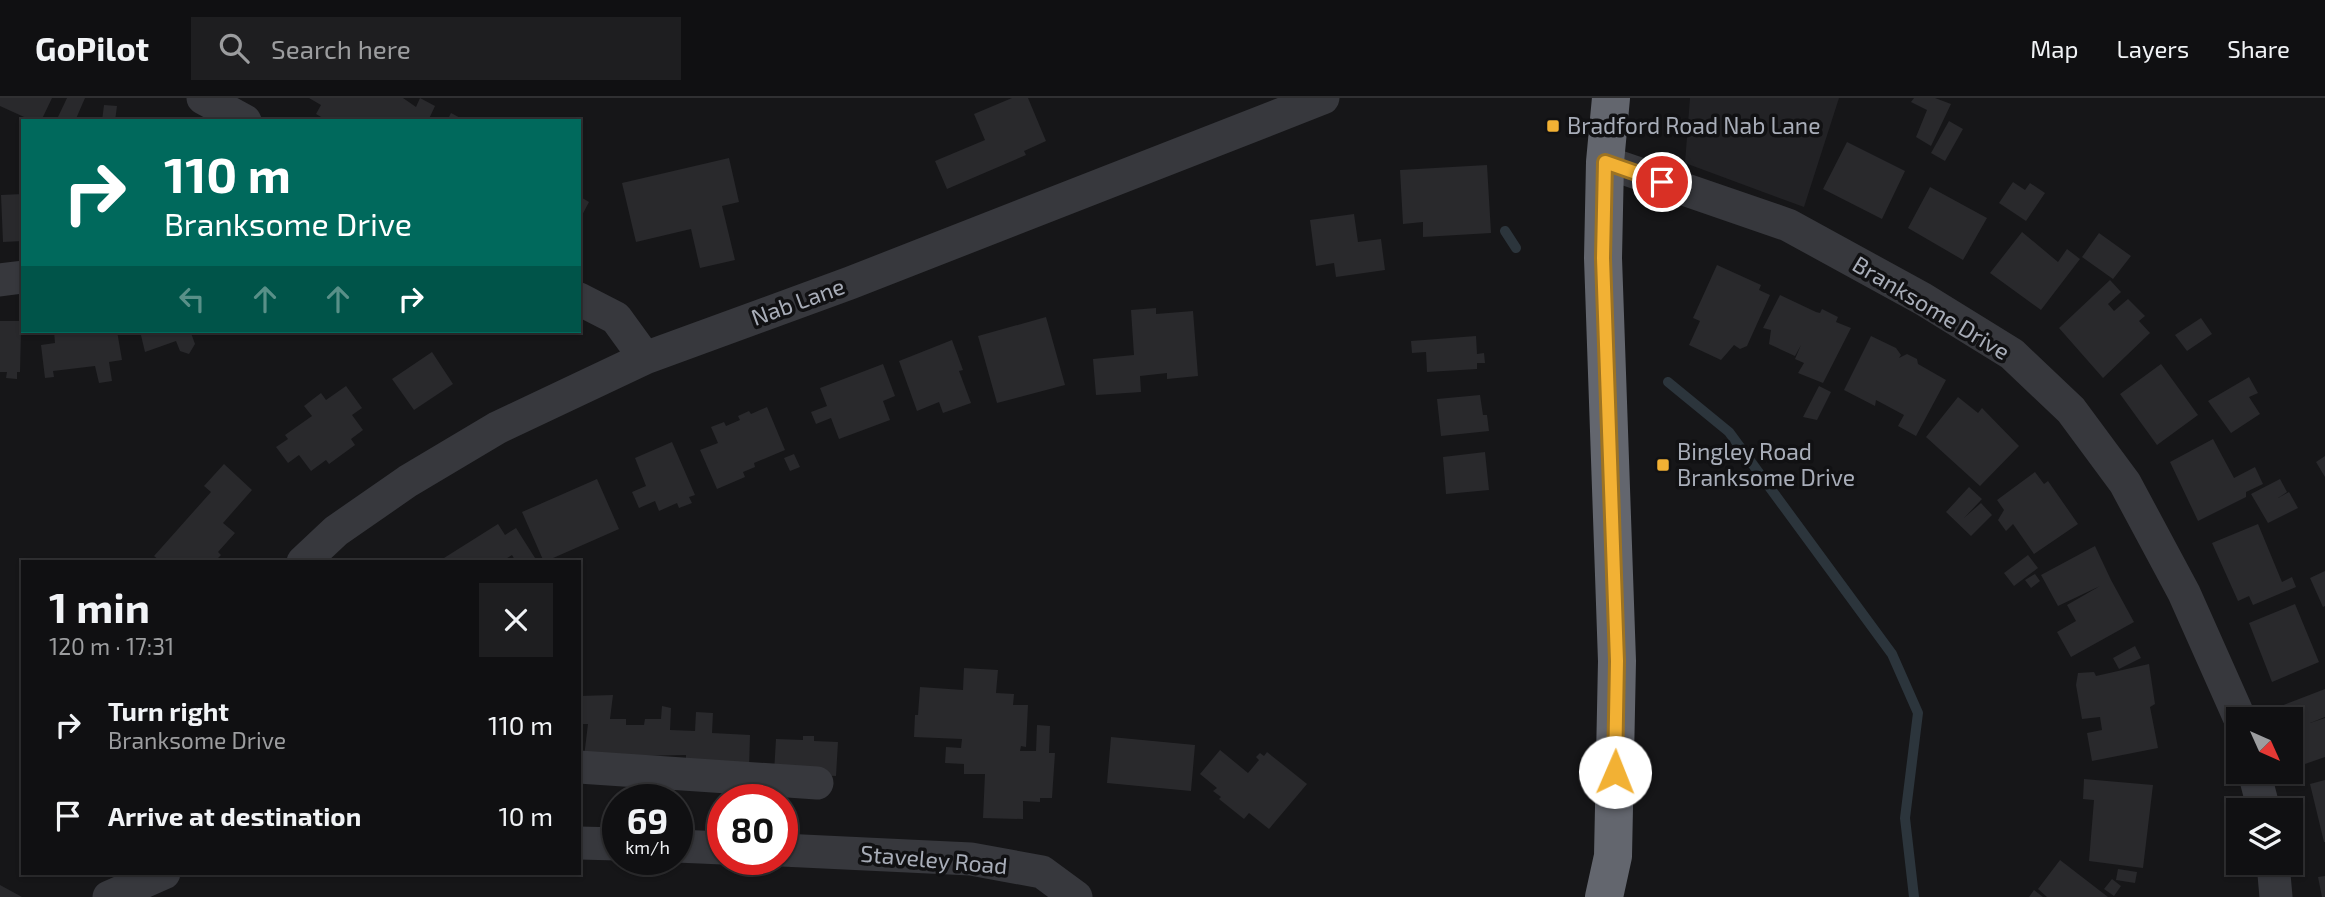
<!DOCTYPE html>
<html lang="en">
<head>
<meta charset="utf-8">
<style>
	:root { --surface:#101012; --page:#1e1e20; --text:#f1f3f6; --muted:#9c9d9f; --line:#303032 }
	body { margin:0; font-family:"Exo 2",sans-serif; background:var(--page); color:var(--text); height:100vh; display:flex; flex-direction:column; font-size:26px; white-space:nowrap }
	* { box-sizing:border-box; margin:0 }
	p { font-size:23px; color:var(--muted) }
	.icon { flex:none; width:38px; height:38px; fill:none; stroke:currentColor; stroke-width:2; stroke-linecap:round; stroke-linejoin:round }
	.map { position:relative; flex:1; overflow:hidden }
	.sheet { position:absolute; left:21px; top:462px; width:560px; height:315px; display:flex; flex-direction:column; background:var(--surface); border-radius:0px; box-shadow:0 2px 5px #0004,0 0 0 2px var(--line) }
	.sheet>* { flex:none }
	.hud { position:absolute; left:21px; top:21px; width:560px; height:214px; border-radius:0px; box-shadow:0 2px 5px #0004,0 0 0 2px var(--line); background:#00695c; color:#fff; overflow:hidden }
	.needle { width:46px; rotate:135deg }
	.controls { position:absolute; left:2226px; top:609px; display:grid; gap:14px }
	.controls a { display:grid; place-items:center; width:77px; height:77px; border-radius:0px; background:var(--surface); box-shadow:0 2px 5px #0004,0 0 0 2px var(--line); font-size:35px }
	.speed { position:absolute; left:602px; top:686px; display:flex; gap:14px; font-size:35px; font-weight:700; text-align:center }
	.speed>* { display:grid; place-content:center; width:91px; height:91px; border-radius:50%; background:var(--surface); box-shadow:0 2px 5px #0004,0 0 0 2px var(--line); line-height:1 }
	.speed small { font-size:18px; font-weight:400 }
	.speed .limit { border:10px solid #d22; background:#fff; color:#111 }
	.pin { position:absolute; display:grid; place-items:center; width:60px; height:60px; color:#fff; margin:-30px; border:4px solid #fff; border-radius:50%; box-shadow:0 2px 7px #0007 }
	.me { position:absolute; width:77px; margin:-38px; rotate:1deg; stroke-linejoin:round; filter:drop-shadow(0 0 5px #0008) }
	.turn { display:flex; align-items:center; gap:24px; height:147px; padding:0 28px; font-size:32px }
	.turn .icon { width:91px; height:91px; stroke-width:2.5 }
	.turn b { display:block; font-size:49px; line-height:60px }
	.lanes { display:flex; align-items:center; height:66px; padding:0 28px; background:#0003; justify-content:center; gap:35px; direction:ltr }
	.lanes .off { opacity:.35 }
	.round { display:grid; place-items:center; flex:none; width:74px; height:74px; border-radius:0px; background:var(--page) }
	.head { display:flex; align-items:center; justify-content:space-between; height:119px; padding:0 28px }
	h1 { font-size:42px; font-weight:700; line-height:52px }
	ul { padding:0; list-style:none }
	li { display:flex; align-items:center; gap:21px; height:91px; padding:0 28px }
	li div { flex:1 }
	li b { display:block; font-size:26px }
	li em { font-style:normal }
	header { display:flex; align-items:center; gap:42px; box-sizing:border-box; height:98px; padding:0 35px; background:var(--surface); border-bottom:2px solid var(--line) }
	header strong { font-size:33px }
	nav { display:flex; gap:38px; margin-inline-start:auto; font-size:24px }
	.search { width:490px; height:63px; background:var(--page); display:flex; align-items:center; gap:18px; box-sizing:border-box; padding:0 24px; border-radius:0px; color:var(--muted); font-size:26px }
	.map>svg:first-child { display:block }
</style>
</head>
<body>
<header>
<strong>GoPilot</strong>
<div class="search"><svg class="icon" aria-label="search" viewBox="0 0 24 24"><circle cx="10" cy="10" r="6"/><path d="M15 15l6 6"/></svg>Search here</div>
<nav><a>Map</a><a>Layers</a><a>Share</a></nav>
</header>
<div class="map">
<svg width="2325" height="799" viewBox="0 0 2325 799">
	<rect width="100%" height="100%" fill="#161618"/>
	<path fill="#222225" d="M1690,0H1839L1804,109L1685,65Z"/>
	<g fill="none" stroke-linecap="round" stroke-linejoin="round">
		<path stroke="#2c353c" stroke-width="10" d="M1505,133L1516,150
			M1668,284L1729,334L1892,556L1918,615L1905,720L1914,799"/>
	</g>
	<path fill="#29292c" d="M0,0H52L41,23H33L0,8Z
		M67,0H85L75,23H67L58,19Z
		M309,0H403L416,9L420,0L435,8L428,23H328L316,16L321,7Z
		M1012,0H1028L1046,43L1024,53L1026,57L947,91L935,63L985,42L974,16Z
		M1914,0H1935L1951,6L1931,48L1916,39L1927,12L1911,4Z
		M104,7L117,8L115,23H102Z
		M451,15L466,23H447Z
		M1949,23L1963,31L1945,63L1931,55Z
		M1847,44L1905,73L1882,121L1823,91Z
		M729,60L739,104L722,108L735,162L700,170L691,131L636,144L622,85Z
		M1487,67L1491,135L1423,139V124L1403,126L1400,72Z
		M2013,84L2025,92L2030,85L2045,95L2026,123L1999,105Z
		M1930,89L1987,120L1963,162L1908,130Z
		M23,96V143L3,144L1,97Z
		M579,98L589,104L579,123Z
		M1354,116L1358,144L1381,141L1385,172L1336,179L1334,165L1316,168L1310,122Z
		M2022,134L2058,164L2067,151L2080,161L2041,212L1990,175Z
		M2099,135L2131,158L2113,181L2082,159Z
		M1717,167L1761,187L1759,192L1770,197L1747,248L1740,251L1734,247L1721,262L1689,247L1700,223L1693,220Z
		M2110,182L2121,194L2108,206L2114,213L2128,201L2145,218L2139,223L2150,235L2103,280L2059,230Z
		M1780,197L1816,214L1820,215L1822,211L1838,219L1836,224L1851,230L1823,285L1798,275L1804,265L1795,261L1801,247L1795,258L1769,246L1771,232L1763,230Z
		M1156,210V216L1193,213L1198,278L1167,281V275L1140,278L1141,294L1096,297L1093,261L1134,257L1131,212Z
		M1046,219L1065,287L997,305L978,238Z
		M2201,220L2212,236L2187,253L2175,237Z
		M0,223H19V231H21L20,274H17V281L6,280L7,274H0Z
		M54,233H117L122,262L109,264L112,283L99,285L95,268L53,273L54,279L45,280L41,247L55,245Z
		M140,233H197V234L191,235L195,246L189,256L180,253L176,243L145,254Z
		M1476,238L1477,256L1484,255L1485,265H1477V271L1427,274L1426,254L1412,255L1411,243Z
		M1871,238L1896,250L1901,257L1899,260L1907,256L1917,261L1918,266L1946,282L1916,338L1898,328L1904,317L1876,302L1875,308L1844,292Z
		M952,242L963,272L959,273L971,305L943,315L939,304L917,313L899,263Z
		M432,254L453,286L414,312L392,281Z
		M883,266L895,298L883,303L890,322L839,341L831,320L816,326L811,314L827,308L820,290Z
		M2161,266L2198,317L2157,347L2120,296Z
		M2249,279L2258,295L2249,299L2260,316L2231,335L2208,303Z
		M346,288L362,310L352,317L363,332L351,341L355,347L329,366L326,362L311,373L299,357L288,365L276,349L288,341L285,337L312,318L304,308L321,295L326,302Z
		M1819,288L1831,294L1817,322L1803,319Z
		M1480,297L1483,317H1487L1489,333L1441,338L1437,301Z
		M1958,299L1978,315L1982,310L2019,348L1980,388L1926,339Z
		M767,309L785,352L754,365L755,369L743,374L745,379L717,391L700,352L718,345L711,329L724,324L726,328L740,322L738,318L749,313L751,316Z
		M2213,341L2234,380L2255,369L2263,386L2246,394V399L2198,423L2170,364Z
		M672,344L695,397L689,399L692,405L679,410L677,405L659,413L655,403L639,410L632,394L646,388L635,360Z
		M1485,354L1489,392L1446,396L1443,359Z
		M794,356L800,369L790,373L784,360Z
		M2325,358V379L2316,364Z
		M224,366L252,392L223,425L235,435L218,454L221,457L214,464H161L154,458L211,394L204,388Z
		M2035,374L2044,386L2048,383L2078,426L2034,456L2013,426L2006,433L1998,422L2004,412L1997,402Z
		M597,381L619,431L544,464L522,414Z
		M2280,381L2287,394L2278,400L2289,394L2298,410L2268,425L2251,396Z
		M1969,389L1982,401L1964,420L1981,405L1992,417L1971,438L1946,414Z
		M498,426L505,437L516,430L535,460L529,464H516L512,457L501,464H446L444,460Z
		M2258,426L2282,484L2292,479L2296,489L2253,507L2249,498L2238,503L2212,445Z
		M2095,448L2111,482L2134,524L2071,559L2057,534L2076,523L2067,507L2100,488L2058,508L2041,477Z
		M2028,457L2038,470L2014,488L2004,475Z
		M2325,473V508L2323,509L2310,480Z
		M2035,476L2040,483L2031,490L2025,482Z
		M2295,506L2319,564L2272,584L2249,525Z
		M2135,548L2141,560L2119,571L2113,560Z
		M2149,566L2155,606L2150,609L2158,650L2092,663L2087,635L2102,632L2100,619L2082,621L2076,587L2078,575L2094,574L2096,578Z
		M964,570L998,572L996,595L1014,596L1013,607H1028L1026,649L1021,648L1020,653H1036L1037,627L1050,628L1049,655H1055L1052,700H1040V704L1023,703V721L983,720L985,676H964V666L945,665L946,649L961,650L962,641L914,639L915,617H918L920,589L963,592Z
		M2325,591V619L2310,625L2325,620V659L2305,666L2291,629V621H2287L2281,608Z
		M613,597L610,621H626V627H644L645,621H661L662,608L671,610L670,632L695,633L696,614L713,615L712,635L750,637L749,671L686,668V657L584,659L588,626H579V598Z
		M803,638H814V643L838,644L836,678L774,675L776,641L803,642Z
		M1111,639L1195,647L1191,693L1107,685Z
		M1220,652L1248,675L1259,662L1256,659L1260,655L1264,658L1267,654L1307,686L1269,731L1249,715L1244,721L1219,701L1221,699L1213,693L1217,690L1200,676Z
		M2084,681L2153,687L2143,770L2089,763L2094,702L2083,701Z
		M2325,682V744H2324L2310,686Z
		M2060,762L2108,799H2047L2038,791Z
		M2118,771L2137,774L2135,785L2116,782Z
		M2325,778V799H2322L2318,779Z
		M2112,781L2121,788L2114,798L2104,791Z
		M0,787L22,799H0Z
		M2034,792L2043,799H2029Z"/>
	<g fill="none" stroke-linecap="round" stroke-linejoin="round">
		<path stroke="#37383d" stroke-width="33" d="M203,0L245,23
			M1605,64L1788,127L1923,201L2012,256L2071,312L2125,385L2184,495L2240,621
			M0,182L23,179
			M579,201L616,220L645,260
			M303,464L336,433L408,383L497,330L645,260L850,185L1323,0
			M579,669L817,685
			M2254,674L2264,712
			M579,745L618,746
			M677,748L723,750
			M782,752L971,761L1042,774L1076,799
			M2273,765L2276,799
			M109,799L164,775"/>
		<path stroke="#63666e" stroke-width="38" d="M1604,799L1613,758L1617,563L1603,160L1605,64L1611,0"/>
	</g>
	<g fill="none" stroke-linecap="round" stroke-linejoin="round">
		<defs>
			<path id="route" d="M1615,674L1617,563L1603,160L1605,64L1662,84"/>
		</defs>
		<use href="#route" stroke="#9d7322" stroke-width="18"/>
		<use href="#route" stroke="#f2b134" stroke-width="12"/>
	</g>
	<g fill="#f2b134" stroke="#111113" stroke-width="2.5">
		<rect x="1546" y="21" width="14" height="14" rx="3.5"/>
		<rect x="1656" y="360" width="14" height="14" rx="3.5"/>
	</g>
	<g text-anchor="middle" stroke-width="7" stroke-linejoin="round" paint-order="stroke">
		<g font-size="23" fill="#a8adb8" stroke="#111113" text-anchor="start">
			<text x="1567" y="36">Bradford Road Nab Lane</text>
			<text x="1677" y="362">Bingley Road<tspan x="1677" dy="26">Branksome Drive</tspan></text>
		</g>
		<g font-size="23" fill="#a8adb8" stroke="#111113">
			<text transform="translate(798 204) rotate(-20)" y="8">Nab Lane</text>
			<text transform="translate(1931 210) rotate(31)" y="8">Branksome Drive</text>
			<text transform="translate(934 762) rotate(5)" y="8">Staveley Road</text>
		</g>
	</g>
</svg>
<div class="controls">
<a><svg class="needle" viewBox="-14 -14 28 28"><path d="M0-13l5 13h-10z" fill="#e53935"/><path d="M0 13l5-13h-10z" fill="#9c9d9f"/></svg></a>
<a><svg class="icon" aria-label="layers" viewBox="0 0 24 24"><path d="M12 4l9 5-9 5-9-5zM3 14l9 5 9-5"/></svg></a>
</div>
<div class="speed"><div>69<small>km/h</small></div><div class="limit">80</div></div>
<div class="pin" style="left:1662px;top:84px;background:#d93025"><svg class="icon" aria-label="arrive" viewBox="0 0 24 24"><path d="M6 21V4h12l-3 4 3 4H6"/></svg></div>
<svg class="me" style="left:1615px;top:674px" viewBox="-20 -20 40 40"><circle r="19" fill="#fff"/><path d="M0-13L10 11 0 6-10 11z" fill="#f2b134"/></svg>
<div class="hud">
<div class="turn"><svg class="icon" aria-label="right" viewBox="0 0 24 24"><path d="M7 20v-9h11M14 6l5 5-5 5"/></svg><div><b>110 m</b>Branksome Drive</div></div>
<div class="lanes"><svg class="icon off" aria-label="left" viewBox="0 0 24 24"><path d="M17 20v-9H6M10 6l-5 5 5 5"/></svg><svg class="icon off" aria-label="ahead" viewBox="0 0 24 24"><path d="M12 20V5M6 11l6-6 6 6"/></svg><svg class="icon off" aria-label="ahead" viewBox="0 0 24 24"><path d="M12 20V5M6 11l6-6 6 6"/></svg><svg class="icon" aria-label="right" viewBox="0 0 24 24"><path d="M7 20v-9h11M14 6l5 5-5 5"/></svg></div>
</div>
<section class="sheet">
<div class="head"><div><h1>1 min</h1><p>120 m · 17:31</p></div><a class="round"><svg class="icon" aria-label="close" viewBox="0 0 24 24"><path d="M6 6l12 12M18 6L6 18"/></svg></a></div>
<ul>
<li><svg class="icon" aria-label="right" viewBox="0 0 24 24"><path d="M7 20v-9h11M14 6l5 5-5 5"/></svg><div><b>Turn right</b><p>Branksome Drive</p></div><em>110 m</em></li>
<li><svg class="icon" aria-label="arrive" viewBox="0 0 24 24"><path d="M6 21V4h12l-3 4 3 4H6"/></svg><div><b>Arrive at destination</b></div><em>10 m</em></li>
</ul>
</section>
</div>
</body>
</html>
